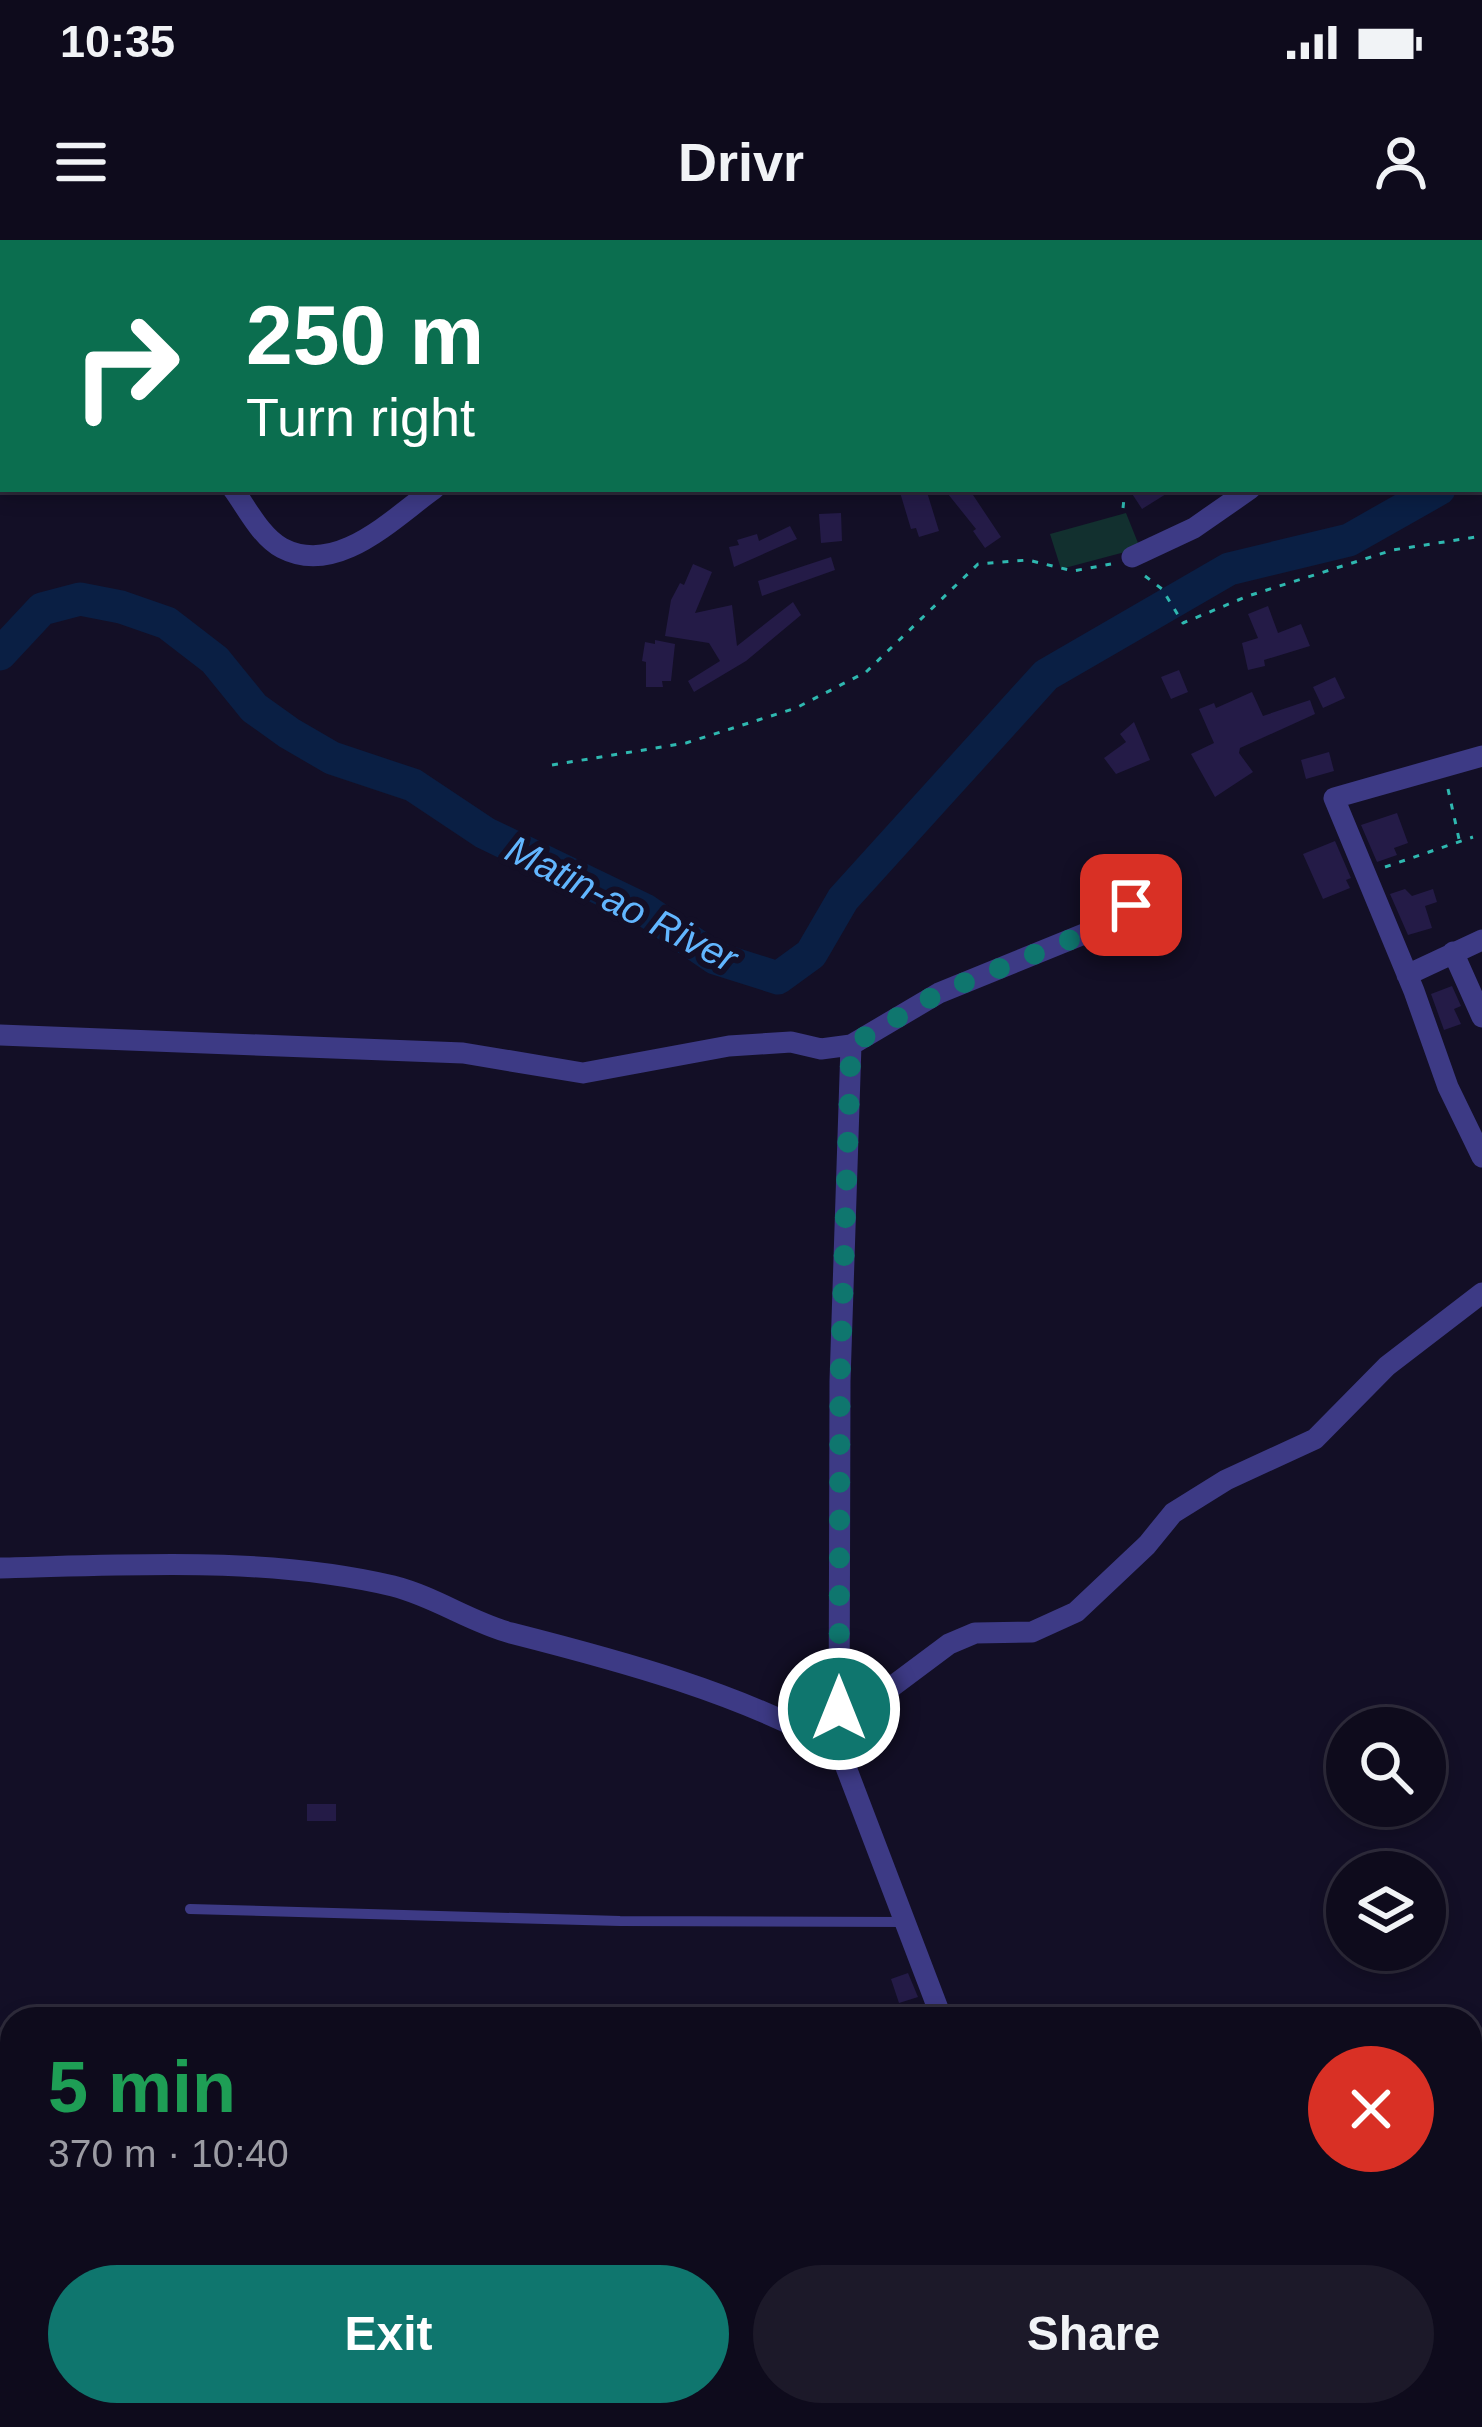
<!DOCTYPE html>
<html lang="en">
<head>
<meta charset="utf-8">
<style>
	:root { --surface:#0e0b1c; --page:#1c1929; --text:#f1f3f6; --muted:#9b9ba3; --line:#2e2b3b; --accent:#0f766e }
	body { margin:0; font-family:Helvetica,sans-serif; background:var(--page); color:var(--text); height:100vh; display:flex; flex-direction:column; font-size:45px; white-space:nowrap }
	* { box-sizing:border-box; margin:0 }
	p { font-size:39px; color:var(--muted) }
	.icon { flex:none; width:66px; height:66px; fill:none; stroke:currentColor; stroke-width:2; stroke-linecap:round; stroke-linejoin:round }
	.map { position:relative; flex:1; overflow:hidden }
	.side { position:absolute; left:0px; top:1767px; width:1482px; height:420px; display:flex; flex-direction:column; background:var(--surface); border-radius:36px 36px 0 0; box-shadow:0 6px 18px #0003,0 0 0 3px var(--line) }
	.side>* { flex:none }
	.hud { position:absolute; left:0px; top:0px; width:1482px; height:252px; box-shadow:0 6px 18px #0003,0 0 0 3px var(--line); background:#0b6e4f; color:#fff; overflow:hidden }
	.buttons { position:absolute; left:1326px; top:1467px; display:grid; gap:24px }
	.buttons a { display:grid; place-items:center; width:120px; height:120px; border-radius:50%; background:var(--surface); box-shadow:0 6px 18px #0003,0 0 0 3px var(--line); font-size:60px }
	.pin { position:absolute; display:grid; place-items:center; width:102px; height:102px; color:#fff; margin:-51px; border-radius:24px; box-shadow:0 6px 18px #0006 }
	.me { position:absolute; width:132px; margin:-66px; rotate:0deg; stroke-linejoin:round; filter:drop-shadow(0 0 9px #0008) }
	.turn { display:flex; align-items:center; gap:42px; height:252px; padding:0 48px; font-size:54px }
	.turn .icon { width:156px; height:156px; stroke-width:2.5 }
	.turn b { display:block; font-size:84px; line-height:102px }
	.round { display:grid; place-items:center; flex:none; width:126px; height:126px; border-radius:63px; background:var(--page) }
	.headline { display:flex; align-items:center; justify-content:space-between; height:204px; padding:0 48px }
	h1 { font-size:72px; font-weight:700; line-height:90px; color:#1e9e55 }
	.button { display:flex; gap:24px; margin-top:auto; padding:24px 48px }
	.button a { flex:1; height:138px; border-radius:72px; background:var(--accent); color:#fff; font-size:48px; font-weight:700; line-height:138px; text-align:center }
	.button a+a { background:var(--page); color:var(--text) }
	.status { display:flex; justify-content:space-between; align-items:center; height:84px; padding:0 60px; background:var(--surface); direction:ltr }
	.status svg { height:33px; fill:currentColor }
	header { display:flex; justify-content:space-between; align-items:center; height:156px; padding:0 48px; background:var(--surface); font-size:54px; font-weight:700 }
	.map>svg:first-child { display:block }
</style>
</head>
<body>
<div class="status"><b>10:35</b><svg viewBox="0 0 49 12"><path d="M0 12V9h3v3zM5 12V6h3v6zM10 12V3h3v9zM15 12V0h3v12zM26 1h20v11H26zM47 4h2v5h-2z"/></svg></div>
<header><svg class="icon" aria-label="menu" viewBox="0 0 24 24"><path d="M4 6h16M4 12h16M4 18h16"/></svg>Drivr<svg class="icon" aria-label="person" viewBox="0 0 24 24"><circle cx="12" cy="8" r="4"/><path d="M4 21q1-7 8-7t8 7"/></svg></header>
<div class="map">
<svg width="1482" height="2187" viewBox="0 0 1482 2187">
	<rect width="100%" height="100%" fill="#130f26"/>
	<path fill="#12302f" d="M1126,273L1140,308L1061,329L1050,294Z"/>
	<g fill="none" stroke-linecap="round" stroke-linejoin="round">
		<path stroke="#0a1f44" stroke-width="33" d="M1479,223L1482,220
			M0,414L42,369L80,359L121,367L167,383L215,420L254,468L289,493L332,518L413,545L485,593L645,670L715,718L778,738L811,714L843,659L1046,435L1229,329L1349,300L1439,249"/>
	</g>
	<path fill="#241b47" d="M899,249H926L939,291L919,297L916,288L911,289Z
		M944,249H969L1001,297L985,308L973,291L976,289Z
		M1129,249H1174L1142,269Z
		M841,273L842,301L821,303L819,274Z
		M790,286L797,299L734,327L729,307L739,305L737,300L757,294L759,301Z
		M831,317L835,330L762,356L758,341Z
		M693,324L712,332L695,373L732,365L737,406L793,362L801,375L746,421L694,452L688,441L720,421L709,403L665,396L671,360L680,343L684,345Z
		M1268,366L1278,393L1301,384L1310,406L1264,420L1265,426L1248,430L1242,403L1258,398L1248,374Z
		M655,400L675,404L671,441H662L663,447H646V422L642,421L645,402L655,404Z
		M1179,430L1188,452L1171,459L1161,437Z
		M1335,437L1345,458L1323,468L1313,447Z
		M1252,452L1263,476L1310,460L1315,474L1240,508L1239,513L1253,532L1215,557L1191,514L1214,503L1199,469L1214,463L1216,468Z
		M1134,482L1150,520L1116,534L1104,518L1126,502L1120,494Z
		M1329,512L1334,531L1306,539L1301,520Z
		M1397,573L1408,603L1394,608L1397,615L1377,622L1361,585Z
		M1335,601L1351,638L1346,640L1350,648L1323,659L1303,614Z
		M1405,649L1412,656L1433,649L1437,662L1425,666L1432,688L1408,695L1390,654Z
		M1452,746L1461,766L1454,769L1461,784L1444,790L1431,754Z
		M307,1564H336V1581H307Z
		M908,1733L918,1757L899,1763L891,1739Z"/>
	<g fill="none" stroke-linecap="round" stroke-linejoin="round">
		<path stroke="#2fb8b0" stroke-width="3" stroke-dasharray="6 9" stroke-linecap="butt" d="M1356,3L1360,0
			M1123,268L1125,249
			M1145,336L1162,349L1183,383L1248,356L1393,310L1482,296
			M552,525L686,503L796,468L866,432L978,324L1028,320L1073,331L1111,324
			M1448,549L1459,599
			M1385,627L1473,597
			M664,2175V2187"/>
		<path stroke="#3d3a85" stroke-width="10" d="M992,3L996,0
			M190,1669L620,1681L905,1682"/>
		<path stroke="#3d3a85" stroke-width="21" d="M54,0L56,3
			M881,0L883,3
			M93,3L97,0
			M281,3L286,0
			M444,3L448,0
			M611,3L615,0
			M781,3L785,0
			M927,3L931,0
			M0,65L3,63
			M1479,89L1482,88
			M233,249C247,268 261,297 282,308C337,337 393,278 434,249
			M1132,317L1194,288L1250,249
			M1482,516L1334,558L1414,751L1448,847L1482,917
			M1453,712L1482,777
			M1407,735L1482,700
			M0,795L463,813L583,833L729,806L791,802L821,809L851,805L939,753L1111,683L1131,666
			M851,805L840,1141L839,1509L942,1779
			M0,1328C129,1325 266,1316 393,1346C436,1357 470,1382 511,1393C621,1421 740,1453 839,1509
			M842,1503L866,1466L949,1404L975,1393L1032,1392L1076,1372L1147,1305L1173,1273L1226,1240L1315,1199L1387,1126L1482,1053
			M1053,2175L1055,2187
			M1150,2175L1158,2187
			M1447,2187L1465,2175"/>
	</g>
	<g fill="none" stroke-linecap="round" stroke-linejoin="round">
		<path stroke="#0f766e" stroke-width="21" stroke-dasharray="0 37.8" d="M839,1469L840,1141L851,805L939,753L1111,683L1131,665"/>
	</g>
	<g text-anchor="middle" stroke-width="12" stroke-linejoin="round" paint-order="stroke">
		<g font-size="39" font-style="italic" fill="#62b6ff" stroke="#130f26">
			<text transform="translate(622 663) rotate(27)" y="14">Matin-ao River</text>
		</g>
	</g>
</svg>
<div class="buttons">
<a><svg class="icon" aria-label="search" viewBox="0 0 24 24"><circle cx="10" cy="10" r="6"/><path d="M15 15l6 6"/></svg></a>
<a><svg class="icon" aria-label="layers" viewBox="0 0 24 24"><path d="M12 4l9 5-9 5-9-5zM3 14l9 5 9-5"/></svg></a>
</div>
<div class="pin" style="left:1131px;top:665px;background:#d93025"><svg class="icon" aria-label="arrive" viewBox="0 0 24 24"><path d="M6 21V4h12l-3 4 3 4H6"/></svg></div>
<svg class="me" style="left:839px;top:1469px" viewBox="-20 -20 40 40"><circle r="17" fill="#0f766e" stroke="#fff" stroke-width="3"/><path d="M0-11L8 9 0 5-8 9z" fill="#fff"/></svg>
<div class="hud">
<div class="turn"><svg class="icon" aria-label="right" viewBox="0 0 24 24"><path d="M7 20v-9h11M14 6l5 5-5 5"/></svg><div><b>250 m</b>Turn right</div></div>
</div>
<section class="side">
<div class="headline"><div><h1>5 min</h1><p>370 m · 10:40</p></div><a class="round" style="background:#d93025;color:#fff"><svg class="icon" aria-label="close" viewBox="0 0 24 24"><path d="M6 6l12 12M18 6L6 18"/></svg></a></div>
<div class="button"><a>Exit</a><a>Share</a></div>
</section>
</div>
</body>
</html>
